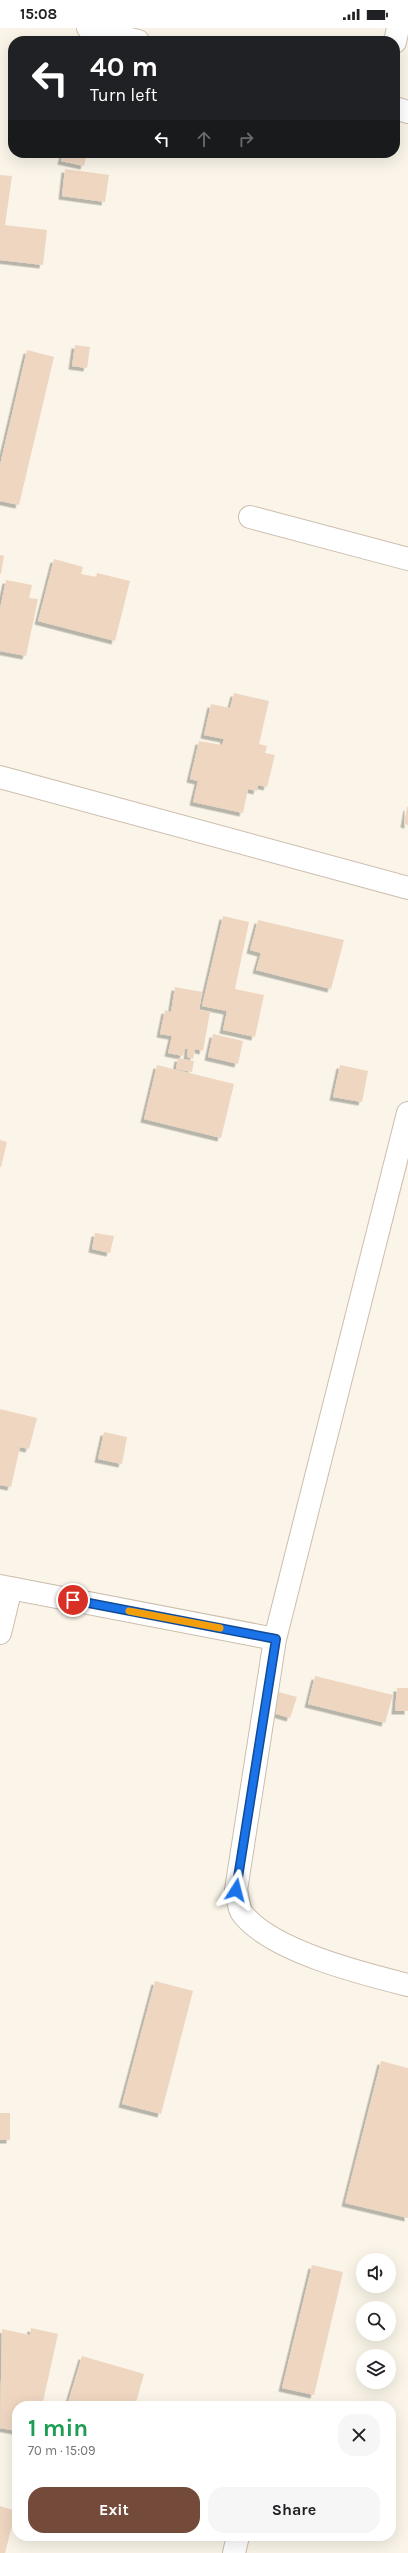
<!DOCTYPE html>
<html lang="en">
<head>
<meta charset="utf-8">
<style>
	:root { --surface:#fff; --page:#f6f6f6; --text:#202124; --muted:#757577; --accent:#744b3b }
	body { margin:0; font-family:Karla,sans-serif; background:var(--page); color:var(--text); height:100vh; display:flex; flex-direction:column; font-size:15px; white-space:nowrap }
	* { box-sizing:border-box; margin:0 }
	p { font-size:13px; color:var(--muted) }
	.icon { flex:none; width:22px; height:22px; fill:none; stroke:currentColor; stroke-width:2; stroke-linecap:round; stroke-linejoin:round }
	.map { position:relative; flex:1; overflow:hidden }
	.sheet { position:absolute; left:12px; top:2373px; width:384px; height:140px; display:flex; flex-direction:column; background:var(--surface); border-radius:16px; box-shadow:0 4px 16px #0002 }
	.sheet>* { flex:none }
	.hud { position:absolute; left:8px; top:8px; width:392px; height:122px; border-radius:16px; box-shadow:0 4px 16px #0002; background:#202124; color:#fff; overflow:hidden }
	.fabs { position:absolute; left:356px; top:2225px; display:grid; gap:8px }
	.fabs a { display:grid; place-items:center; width:40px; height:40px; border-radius:50%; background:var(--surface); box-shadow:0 4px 16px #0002; font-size:20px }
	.pin { position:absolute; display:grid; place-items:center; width:34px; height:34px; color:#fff; margin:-17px; border:2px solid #fff; border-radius:50%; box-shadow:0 1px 4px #0007 }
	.me { position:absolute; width:44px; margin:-22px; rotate:9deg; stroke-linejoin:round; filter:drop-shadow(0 0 3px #0008) }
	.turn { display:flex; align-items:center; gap:14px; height:84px; padding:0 16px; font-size:18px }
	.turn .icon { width:52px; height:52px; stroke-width:2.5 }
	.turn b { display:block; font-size:28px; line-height:34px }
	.lanes { display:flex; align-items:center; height:38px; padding:0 16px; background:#0003; justify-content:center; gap:20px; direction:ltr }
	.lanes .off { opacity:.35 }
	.round { display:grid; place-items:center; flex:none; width:42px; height:42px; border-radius:16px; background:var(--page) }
	.headline { display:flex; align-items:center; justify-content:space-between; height:68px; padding:0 16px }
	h1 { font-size:24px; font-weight:700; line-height:30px; color:#1e9e55 }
	.button { display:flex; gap:8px; margin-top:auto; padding:8px 16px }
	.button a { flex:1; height:46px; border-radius:16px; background:var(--accent); color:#fff; font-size:16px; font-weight:700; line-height:46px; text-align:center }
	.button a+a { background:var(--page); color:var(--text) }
	.status { display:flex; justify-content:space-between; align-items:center; height:28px; padding:0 20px; background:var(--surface); direction:ltr }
	.status svg { height:11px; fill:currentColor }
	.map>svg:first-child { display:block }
</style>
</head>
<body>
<div class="status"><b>15:08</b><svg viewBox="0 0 49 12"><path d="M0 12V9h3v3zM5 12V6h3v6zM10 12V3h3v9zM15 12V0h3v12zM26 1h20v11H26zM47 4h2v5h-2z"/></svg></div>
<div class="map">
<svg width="408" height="2525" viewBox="0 0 408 2525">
	<defs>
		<filter id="shadow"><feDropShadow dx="-3.5" dy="3.5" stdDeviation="0" flood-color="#0004"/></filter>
	</defs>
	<rect width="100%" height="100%" fill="#faf5e8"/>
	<path fill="#eed6c1" filter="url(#shadow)" d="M63,125H87L84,138L61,133Z
		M65,141L109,147L105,174L62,168Z
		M0,147L12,148L5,197L47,202L43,237L0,232Z
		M75,317L90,319L87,340L72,338Z
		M27,322L54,329L19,477L0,473V437Z
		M0,527L4,528L1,546H0Z
		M54,531L83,539L81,546L96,549L97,545L130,553L115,613L38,593Z
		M6,552L32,557L29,570L38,571L26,628L0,623V581Z
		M234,665L269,673L259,716L267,718L265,725L275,727L267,759L258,757L257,763L248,761L243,785L193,774L198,753L190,751L199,713L222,717L224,711L204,707L211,676L230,680Z
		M407,779H408V797L404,796Z
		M223,888L249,894L235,961L264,967L255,1009L223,1002L227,983L202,978Z
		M258,892L344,912L331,961L256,942L261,925L250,922Z
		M175,959L202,964L199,982L210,984L203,1023L195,1021L193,1031L187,1029L188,1021H185L183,1028L168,1025L172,1008L160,1006L165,982L171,984Z
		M213,1006L243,1013L238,1036L208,1029Z
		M178,1030L194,1033L192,1044L176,1041Z
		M157,1037L234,1056L221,1110L144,1091Z
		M340,1037L368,1043L362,1074L333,1069Z
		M0,1112L7,1114L1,1139H0Z
		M95,1205L114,1208L110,1225L92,1221Z
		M0,1381L37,1390L29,1421L20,1419L11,1459L0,1457Z
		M104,1404L127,1409L122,1436L98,1431Z
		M315,1648L393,1667L385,1695L308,1676Z
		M397,1660H408V1683H395Z
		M279,1664L297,1669L290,1690L273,1685Z
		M155,1953L193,1963L161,2086L122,2076Z
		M381,2033L408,2040V2190L345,2175Z
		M0,2085H10V2112H0Z
		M312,2237L343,2244L314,2367L282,2360Z
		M31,2300L58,2306L42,2378H17V2403L0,2400L2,2301L30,2307Z
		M82,2328L144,2346L135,2378H67Z
		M0,2478L16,2483L5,2525H0Z"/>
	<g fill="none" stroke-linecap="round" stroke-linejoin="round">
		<defs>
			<path id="street" d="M395,14L398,0
				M250,489L408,531
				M0,749L408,860
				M408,1085L275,1611L236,1862C238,1868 238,1880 242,1885C270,1923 364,1946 408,1957
				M0,1558L275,1611
				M0,1605L11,1560
				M234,2525L238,2508"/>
			<path id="secondary" d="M88,0L138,13
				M395,80L408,84"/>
		</defs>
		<use href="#street" stroke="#ccbdae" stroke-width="24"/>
		<use href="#secondary" stroke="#cebeac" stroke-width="24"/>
		<use href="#street" stroke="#fff" stroke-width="22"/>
		<use href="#secondary" stroke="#fff" stroke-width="22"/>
	</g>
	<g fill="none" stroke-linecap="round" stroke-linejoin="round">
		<defs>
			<path id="route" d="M73,1572L276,1611L236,1862"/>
		</defs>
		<use href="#route" stroke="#114b97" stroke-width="10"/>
		<use href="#route" stroke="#1a73e8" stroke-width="7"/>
		<path stroke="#f59e0b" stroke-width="7" d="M129,1583L220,1600"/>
	</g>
</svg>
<div class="fabs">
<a><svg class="icon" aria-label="sound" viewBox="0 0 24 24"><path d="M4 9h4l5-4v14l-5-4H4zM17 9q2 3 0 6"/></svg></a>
<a><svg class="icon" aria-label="search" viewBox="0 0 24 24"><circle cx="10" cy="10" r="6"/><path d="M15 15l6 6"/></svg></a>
<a><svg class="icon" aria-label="layers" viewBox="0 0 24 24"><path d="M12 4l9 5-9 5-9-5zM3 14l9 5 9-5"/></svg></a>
</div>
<div class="pin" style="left:73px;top:1572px;background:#d93025"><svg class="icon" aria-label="arrive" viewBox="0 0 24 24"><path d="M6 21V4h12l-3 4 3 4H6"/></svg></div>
<svg class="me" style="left:236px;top:1862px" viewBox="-20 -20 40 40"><path d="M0-17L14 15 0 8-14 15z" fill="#1a73e8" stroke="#fff" stroke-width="4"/></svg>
<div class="hud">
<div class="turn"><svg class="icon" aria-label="left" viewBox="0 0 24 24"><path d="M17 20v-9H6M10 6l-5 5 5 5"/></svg><div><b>40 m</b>Turn left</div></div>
<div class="lanes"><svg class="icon" aria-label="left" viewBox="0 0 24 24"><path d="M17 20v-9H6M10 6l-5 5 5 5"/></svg><svg class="icon off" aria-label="ahead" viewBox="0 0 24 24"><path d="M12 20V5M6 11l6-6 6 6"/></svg><svg class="icon off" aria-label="right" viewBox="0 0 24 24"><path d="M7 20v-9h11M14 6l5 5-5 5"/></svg></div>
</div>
<section class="sheet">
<div class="headline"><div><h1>1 min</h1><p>70 m · 15:09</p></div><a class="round"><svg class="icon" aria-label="close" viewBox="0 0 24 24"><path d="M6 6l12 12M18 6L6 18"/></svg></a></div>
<div class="button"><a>Exit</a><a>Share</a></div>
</section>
</div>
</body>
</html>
